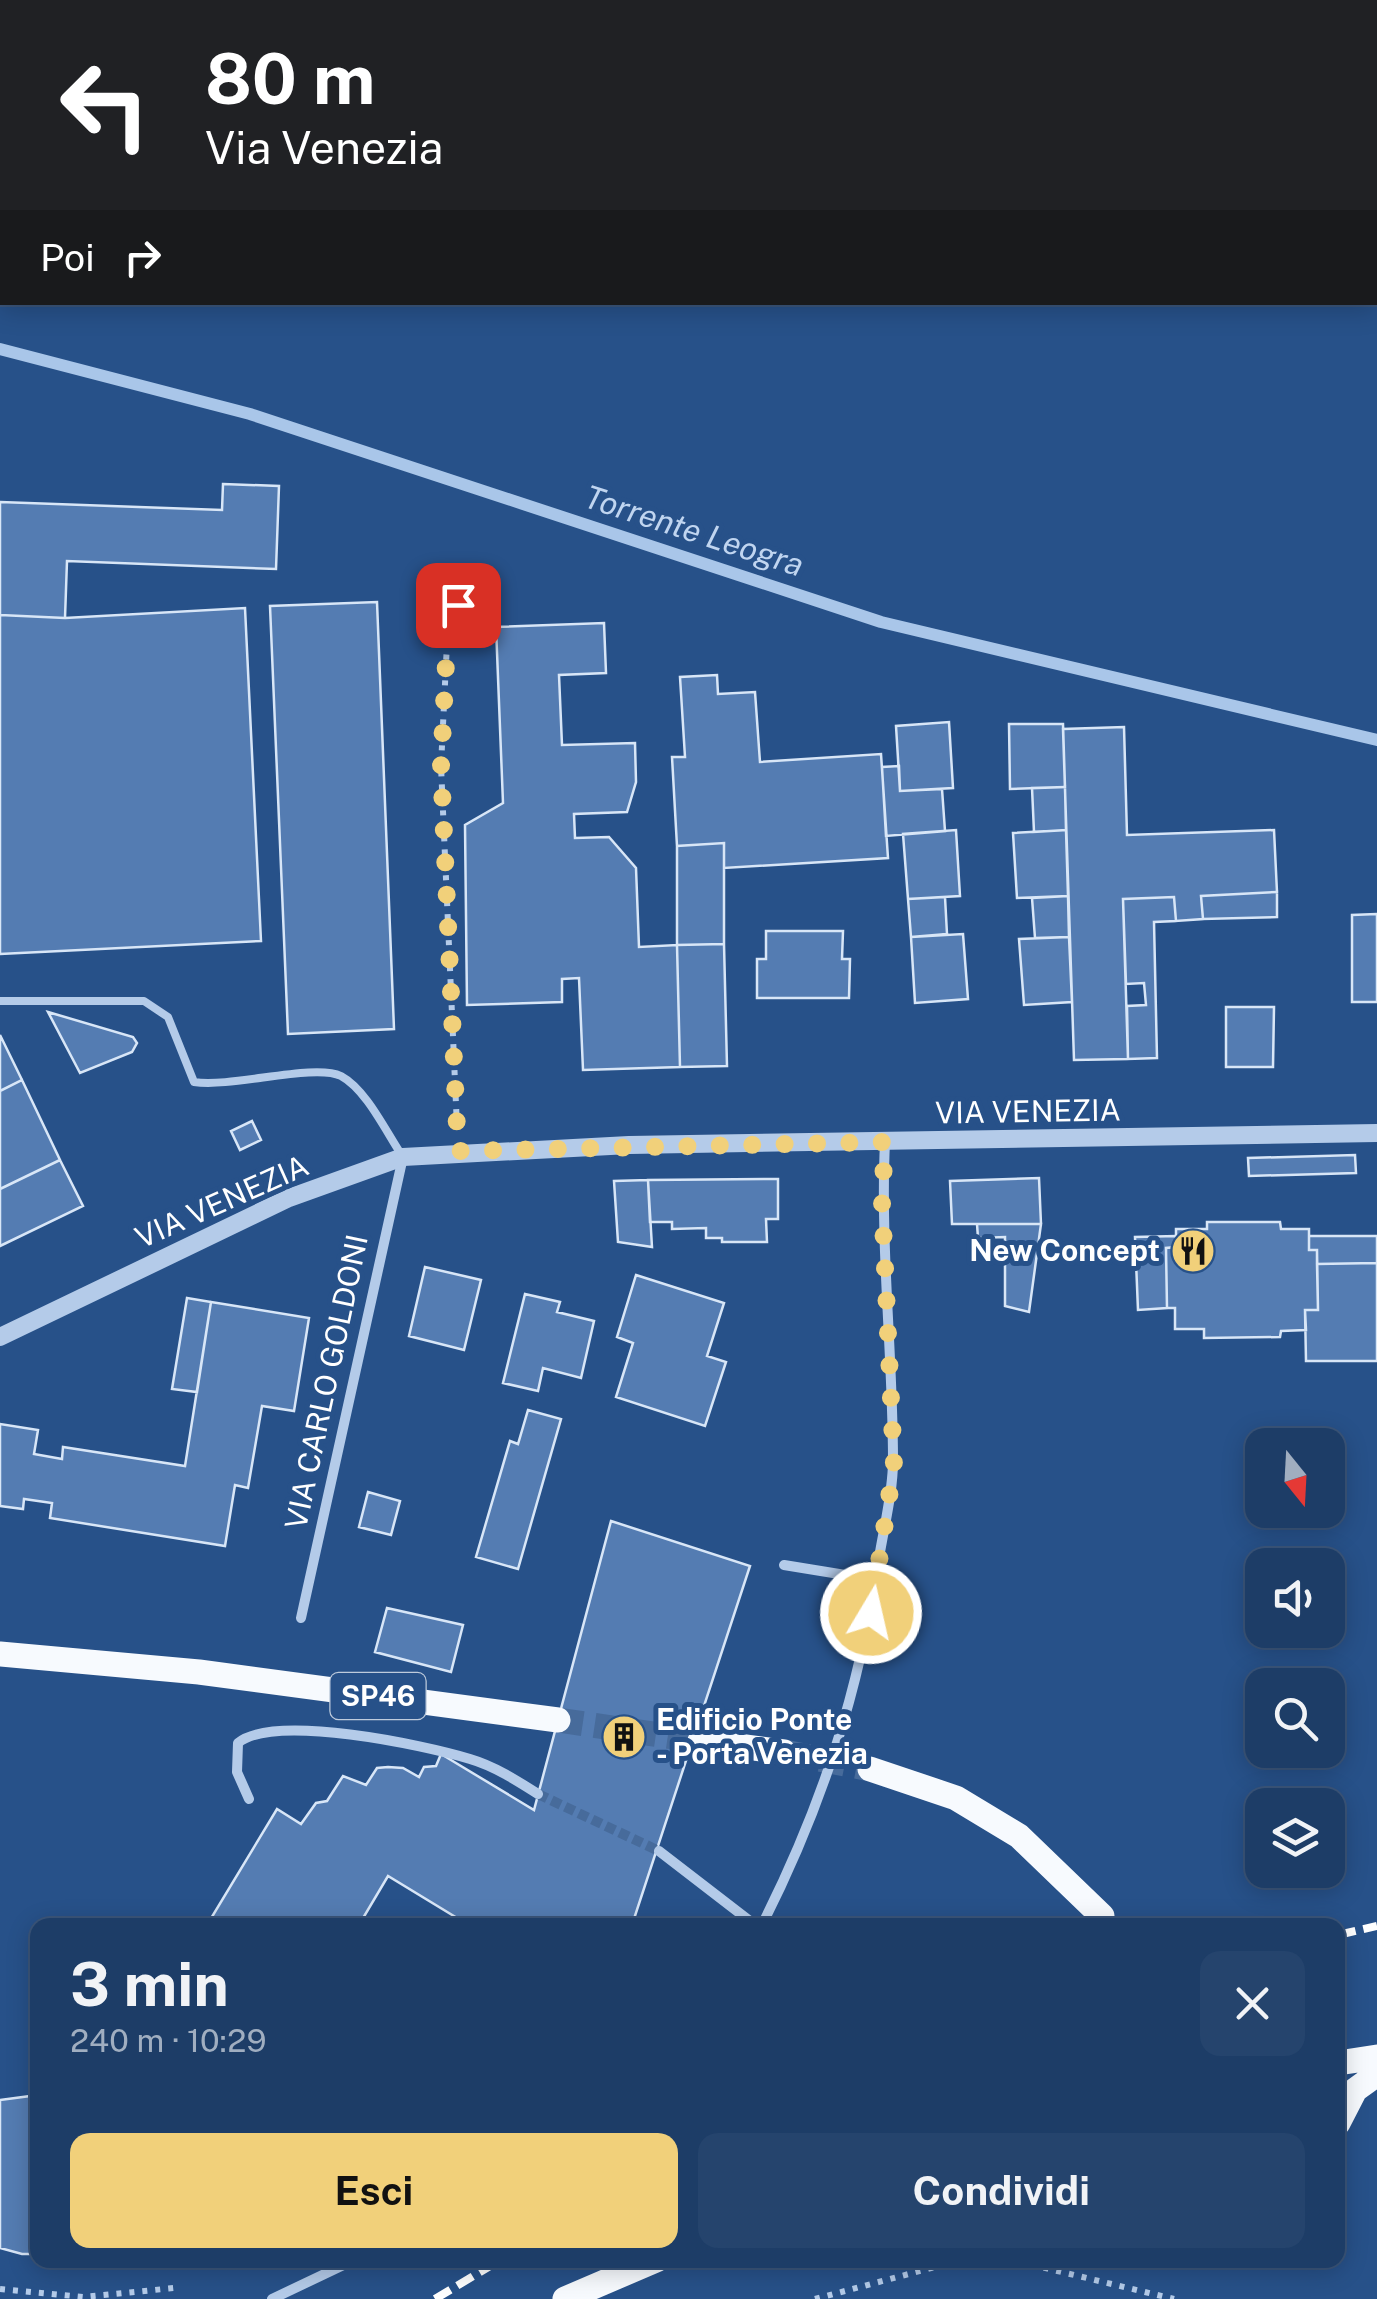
<!DOCTYPE html>
<html lang="it">
<head>
<meta charset="utf-8">
<style>
	:root { --surface:#1d3d67; --page:#25446d; --text:#f1f3f6; --muted:#a0aec0; --line:#3b567b; --accent:#f1d07a }
	body { margin:0; font-family:"Public Sans",sans-serif; background:var(--page); color:var(--text); height:100vh; display:flex; flex-direction:column; font-size:38px; white-space:nowrap }
	* { box-sizing:border-box; margin:0 }
	p { font-size:32px; color:var(--muted) }
	.icon { flex:none; width:55px; height:55px; fill:none; stroke:currentColor; stroke-width:2; stroke-linecap:round; stroke-linejoin:round }
	.map { position:relative; flex:1; overflow:hidden }
	.panel { position:absolute; left:30px; top:1918px; width:1315px; height:350px; display:flex; flex-direction:column; background:var(--surface); border-radius:20px; box-shadow:0 5px 25px #0003,0 0 0 2px var(--line) }
	.panel>* { flex:none }
	.top-card { position:absolute; left:0px; top:0px; width:1378px; height:305px; box-shadow:0 5px 25px #0003,0 0 0 2px var(--line); background:#202124; color:#fff; overflow:hidden }
	.needle { width:65px; rotate:162deg }
	.fabs { position:absolute; left:1245px; top:1428px; display:grid; gap:20px }
	.fabs a { display:grid; place-items:center; width:100px; height:100px; border-radius:20px; background:var(--surface); box-shadow:0 5px 25px #0003,0 0 0 2px var(--line); font-size:50px }
	.pin { position:absolute; display:grid; place-items:center; width:85px; height:85px; color:#fff; margin:-42px; border-radius:20px; box-shadow:0 5px 15px #0006 }
	.me { position:absolute; width:110px; margin:-55px; rotate:9deg; stroke-linejoin:round; filter:drop-shadow(0 0 8px #0008) }
	.turn { display:flex; align-items:center; gap:35px; height:210px; padding:0 40px; font-size:45px }
	.turn .icon { width:130px; height:130px; stroke-width:2.5 }
	.turn b { display:block; font-size:70px; line-height:85px }
	.then { display:flex; align-items:center; height:95px; padding:0 40px; background:#0003; gap:20px; font-size:38px }
	.round { display:grid; place-items:center; flex:none; width:105px; height:105px; border-radius:20px; background:var(--page) }
	.head { display:flex; align-items:center; justify-content:space-between; height:170px; padding:0 40px }
	h1 { font-size:60px; font-weight:700; line-height:75px }
	.cta { display:flex; gap:20px; margin-top:auto; padding:20px 40px }
	.cta a { flex:1; height:115px; border-radius:20px; background:var(--accent); color:#111; font-size:40px; font-weight:700; line-height:115px; text-align:center }
	.cta a+a { background:var(--page); color:var(--text) }
	.map>svg:first-child { display:block }
</style>
</head>
<body>
<div class="map">
<svg width="1377" height="2299" viewBox="0 0 1377 2299">
	<rect width="100%" height="100%" fill="#275189"/>
	<g fill="none" stroke-linecap="round" stroke-linejoin="round">
		<path stroke="#a9c6e9" stroke-width="12" d="M0,349L250,414L881,622L1377,740"/>
	</g>
	<path fill="#547cb2" stroke="#d8e6f7" stroke-width="2.5" d="M699,0H797L698,2Z
		M1310,0H1377L1375,35V2Z
		M223,484L279,486L276,569L67,561L65,618L0,615V502L222,510Z
		M377,602L394,1029L288,1034L270,606Z
		M245,608L261,941L0,954V615L65,618Z
		M604,623L606,673L559,675L562,745L635,743L636,782L627,812L574,814L575,838L609,837L636,868L639,947L677,945L680,1067L583,1070L579,978L562,979V1002L467,1005L465,825L503,803L496,627Z
		M717,675L718,694L755,692L760,762L881,754L888,858L724,868V843L677,846L672,757H685L680,677Z
		M949,722L953,788L900,791L896,726Z
		M1009,724H1063L1065,787L1010,789Z
		M1124,727L1127,835L1274,830L1277,892L1201,896L1203,919L1176,921L1174,897L1123,899L1128,1059L1074,1060L1063,729Z
		M899,766L900,791L942,789L945,831L886,836L882,767Z
		M1065,787L1066,830L1034,832L1032,788Z
		M956,830L960,896L908,899L903,834Z
		M1066,830L1068,896L1017,898L1013,833Z
		M724,843V944L677,945V846Z
		M1277,892V917L1203,919L1201,896Z
		M1068,896L1069,937L1035,938L1032,898Z
		M945,897L947,934L911,937L908,899Z
		M1174,897L1176,921L1154,922L1157,1058L1128,1059L1127,1006L1146,1005L1144,983L1126,984L1123,899Z
		M1377,914V1002H1352V915Z
		M766,931H843L842,959H850L849,998H757V959H766Z
		M963,934L968,999L915,1003L911,937Z
		M1069,937L1072,1002L1024,1005L1019,939Z
		M724,944L727,1066L680,1067L677,945Z
		M1226,1007H1274L1273,1067H1226Z
		M48,1012L133,1037L137,1043L132,1052L80,1073Z
		M0,1035L22,1080L0,1091Z
		M22,1080L60,1160L0,1189V1091Z
		M252,1121L261,1140L240,1150L231,1131Z
		M1355,1155L1356,1173L1249,1176L1248,1158Z
		M60,1160L83,1206L0,1246V1189Z
		M1039,1178L1041,1224H952L950,1181Z
		M778,1179V1219H766L767,1242H722V1238H706V1228L672,1229V1222H650L648,1180Z
		M648,1180L652,1247L618,1242L614,1181Z
		M1207,1222H1280L1281,1229H1309V1250H1317L1318,1310H1305L1306,1330L1281,1331L1280,1337L1204,1338V1329H1175V1308H1167L1166,1248L1176,1247V1229H1207Z
		M977,1224H1041L1029,1312L1005,1306V1237L978,1238Z
		M1176,1236V1247L1166,1248L1167,1308L1138,1310L1135,1237Z
		M1309,1236H1377V1263L1317,1264V1250H1309Z
		M1377,1263V1361H1306L1305,1310H1318L1317,1264Z
		M425,1267L481,1280L464,1350L409,1336Z
		M636,1275L724,1303L707,1356L726,1362L705,1426L616,1397L633,1343L617,1337Z
		M525,1294L560,1302L557,1312L594,1321L581,1378L543,1368L538,1391L503,1383Z
		M187,1298L211,1302L197,1392L172,1389Z
		M211,1302L309,1318L294,1411L262,1406L248,1488L235,1485L225,1546L50,1518L52,1503L24,1499L23,1509L0,1506V1424L38,1430L34,1454L62,1459L63,1447L185,1466Z
		M528,1410L561,1419L518,1569L476,1557L510,1441L518,1444Z
		M368,1492L400,1501L391,1535L359,1527Z
		M611,1521L750,1566L632,1925L467,1924L388,1876L359,1925H207L277,1809L301,1824L316,1803L327,1801L343,1776L366,1785L377,1768L388,1767L403,1768L419,1777L424,1767L436,1766L441,1754L534,1810Z
		M387,1608L463,1625L451,1672L375,1652Z
		M38,2095V2254H22L0,2248V2100Z"/>
	<g fill="none" stroke-linecap="round" stroke-linejoin="round">
		<path stroke="#476b9b" stroke-width="10" stroke-dasharray="10 5" stroke-linecap="butt" d="M538,1794L659,1851"/>
		<path stroke="#476b9b" stroke-width="25" stroke-dasharray="25 12" stroke-linecap="butt" d="M558,1720L700,1741
			M784,1752L870,1769"/>
		<path stroke="#b4cbe9" stroke-width="6" stroke-dasharray="5 8" stroke-linecap="butt" d="M847,0L848,2
			M957,2L958,0
			M457,1127L441,766L447,643L470,568
			M0,2289L84,2297L174,2288
			M815,2299L950,2263L1020,2262L1174,2299"/>
		<path stroke="#b4cbe9" stroke-width="8" d="M0,1001H144L168,1017L194,1082C232,1088 314,1063 341,1076C367,1090 387,1134 403,1157"/>
		<path stroke="#b4cbe9" stroke-width="10" d="M1026,2V0
			M1118,2L1119,0
			M784,1565L876,1580
			M301,1618L403,1157
			M249,1799L237,1772L238,1743C274,1713 424,1745 470,1759C494,1766 516,1780 538,1794
			M659,1851L755,1925
			M762,1925C823,1804 859,1692 879,1558C884,1527 893,1492 893,1461C893,1354 880,1248 885,1142
			M272,2299L354,2260"/>
		<path stroke="#b4cbe9" stroke-width="18" d="M0,1337L289,1198L403,1157L629,1145L1377,1133"/>
		<path stroke="#f7fafe" stroke-width="25" d="M0,1654L199,1672L558,1720
			M700,1741L784,1752
			M870,1769L956,1798L1019,1836L1102,1916
			M1338,2063L1377,2057
			M1338,2123L1355,2090L1377,2074
			M565,2299L656,2260"/>
		<path stroke="#fff" stroke-width="8" stroke-dasharray="18 8" stroke-linecap="butt" d="M1338,1935L1377,1926
			M435,2299L500,2260"/>
	</g>
	<g fill="none" stroke-linecap="round" stroke-linejoin="round">
		<path stroke="#f1d07a" stroke-width="18" stroke-dasharray="0 32.4" d="M458,605L447,642L441,766L458,1151L885,1142L882,1202L894,1465L871,1613"/>
	</g>
	<defs>
		<symbol id="restaurant-disc" viewBox="-11 -11 22 22"><circle r="9.5" fill="#f1d07a" stroke="#275189"/><path d="M-5-6h1v4h1v-4h1v4h1v-4h1v5L-1.5 .5V6h-2V.5L-5-1ZM5-6V6H3V1.5H1.5Q1.5-4 5-6Z" fill="#111"/></symbol>
		<symbol id="building-disc" viewBox="-11 -11 22 22"><circle r="9.5" fill="#f1d07a" stroke="#275189"/><path d="M-4-6H4V6H1V3H-1V6H-4ZM-2.5-4.3h1.7v1.8h-1.7ZM.8-4.3h1.7v1.8H.8ZM-2.5-1h1.7V.8h-1.7ZM.8-1h1.7V.8H.8Z" fill="#111"/></symbol>
	</defs>
	<g fill-rule="evenodd">
		<use href="#restaurant-disc" x="1168" y="1226" width="50" height="50"/>
		<use href="#building-disc" x="599" y="1712" width="50" height="50"/>
	</g>
	<g text-anchor="middle" stroke-width="10" stroke-linejoin="round" paint-order="stroke">
		<rect fill="#275189" stroke="#becbdc" stroke-width="2.5" x="330.5" y="1673" width="95" height="46" rx="8"/>
		<g font-size="28" font-weight="bold" fill="#fff">
			<text x="378" y="1706">SP46</text>
		</g>
		<g font-size="30" fill="#fff" stroke="#275189">
			<text transform="translate(1028 1112) rotate(-1)" y="10">VIA VENEZIA</text>
			<text transform="translate(222 1202) rotate(-24)" y="10">VIA VENEZIA</text>
			<text transform="translate(327 1382) rotate(-78)" y="10">VIA CARLO GOLDONI</text>
		</g>
		<g font-size="30" font-weight="bold" fill="#fff" stroke="#275189" text-anchor="end">
			<text x="1160" y="1261">New Concept</text>
			<text x="656" y="1730" text-anchor="start">Edificio Ponte<tspan x="656" dy="34">- Porta Venezia</tspan></text>
		</g>
		<g font-size="32" font-style="italic" fill="#c0d5f0" stroke="#275189">
			<text transform="translate(694 531) rotate(18)" y="11">Torrente Leogra</text>
		</g>
	</g>
</svg>
<div class="fabs">
<a><svg class="needle" viewBox="-14 -14 28 28"><path d="M0-13l5 13h-10z" fill="#e53935"/><path d="M0 13l5-13h-10z" fill="#a0aec0"/></svg></a>
<a><svg class="icon" aria-label="sound" viewBox="0 0 24 24"><path d="M4 9h4l5-4v14l-5-4H4zM17 9q2 3 0 6"/></svg></a>
<a><svg class="icon" aria-label="search" viewBox="0 0 24 24"><circle cx="10" cy="10" r="6"/><path d="M15 15l6 6"/></svg></a>
<a><svg class="icon" aria-label="layers" viewBox="0 0 24 24"><path d="M12 4l9 5-9 5-9-5zM3 14l9 5 9-5"/></svg></a>
</div>
<div class="pin" style="left:458px;top:605px;background:#d93025"><svg class="icon" aria-label="arrive" viewBox="0 0 24 24"><path d="M6 21V4h12l-3 4 3 4H6"/></svg></div>
<svg class="me" style="left:871px;top:1613px" viewBox="-20 -20 40 40"><circle r="17" fill="#f1d07a" stroke="#fff" stroke-width="3"/><path d="M0-11L8 9 0 5-8 9z" fill="#fff"/></svg>
<div class="top-card">
<div class="turn"><svg class="icon" aria-label="left" viewBox="0 0 24 24"><path d="M17 20v-9H6M10 6l-5 5 5 5"/></svg><div><b>80 m</b>Via Venezia</div></div>
<div class="then">Poi<svg class="icon" aria-label="right" viewBox="0 0 24 24"><path d="M7 20v-9h11M14 6l5 5-5 5"/></svg></div>
</div>
<section class="panel">
<div class="head"><div><h1>3 min</h1><p>240 m · 10:29</p></div><a class="round"><svg class="icon" aria-label="close" viewBox="0 0 24 24"><path d="M6 6l12 12M18 6L6 18"/></svg></a></div>
<div class="cta"><a>Esci</a><a>Condividi</a></div>
</section>
</div>
</body>
</html>
